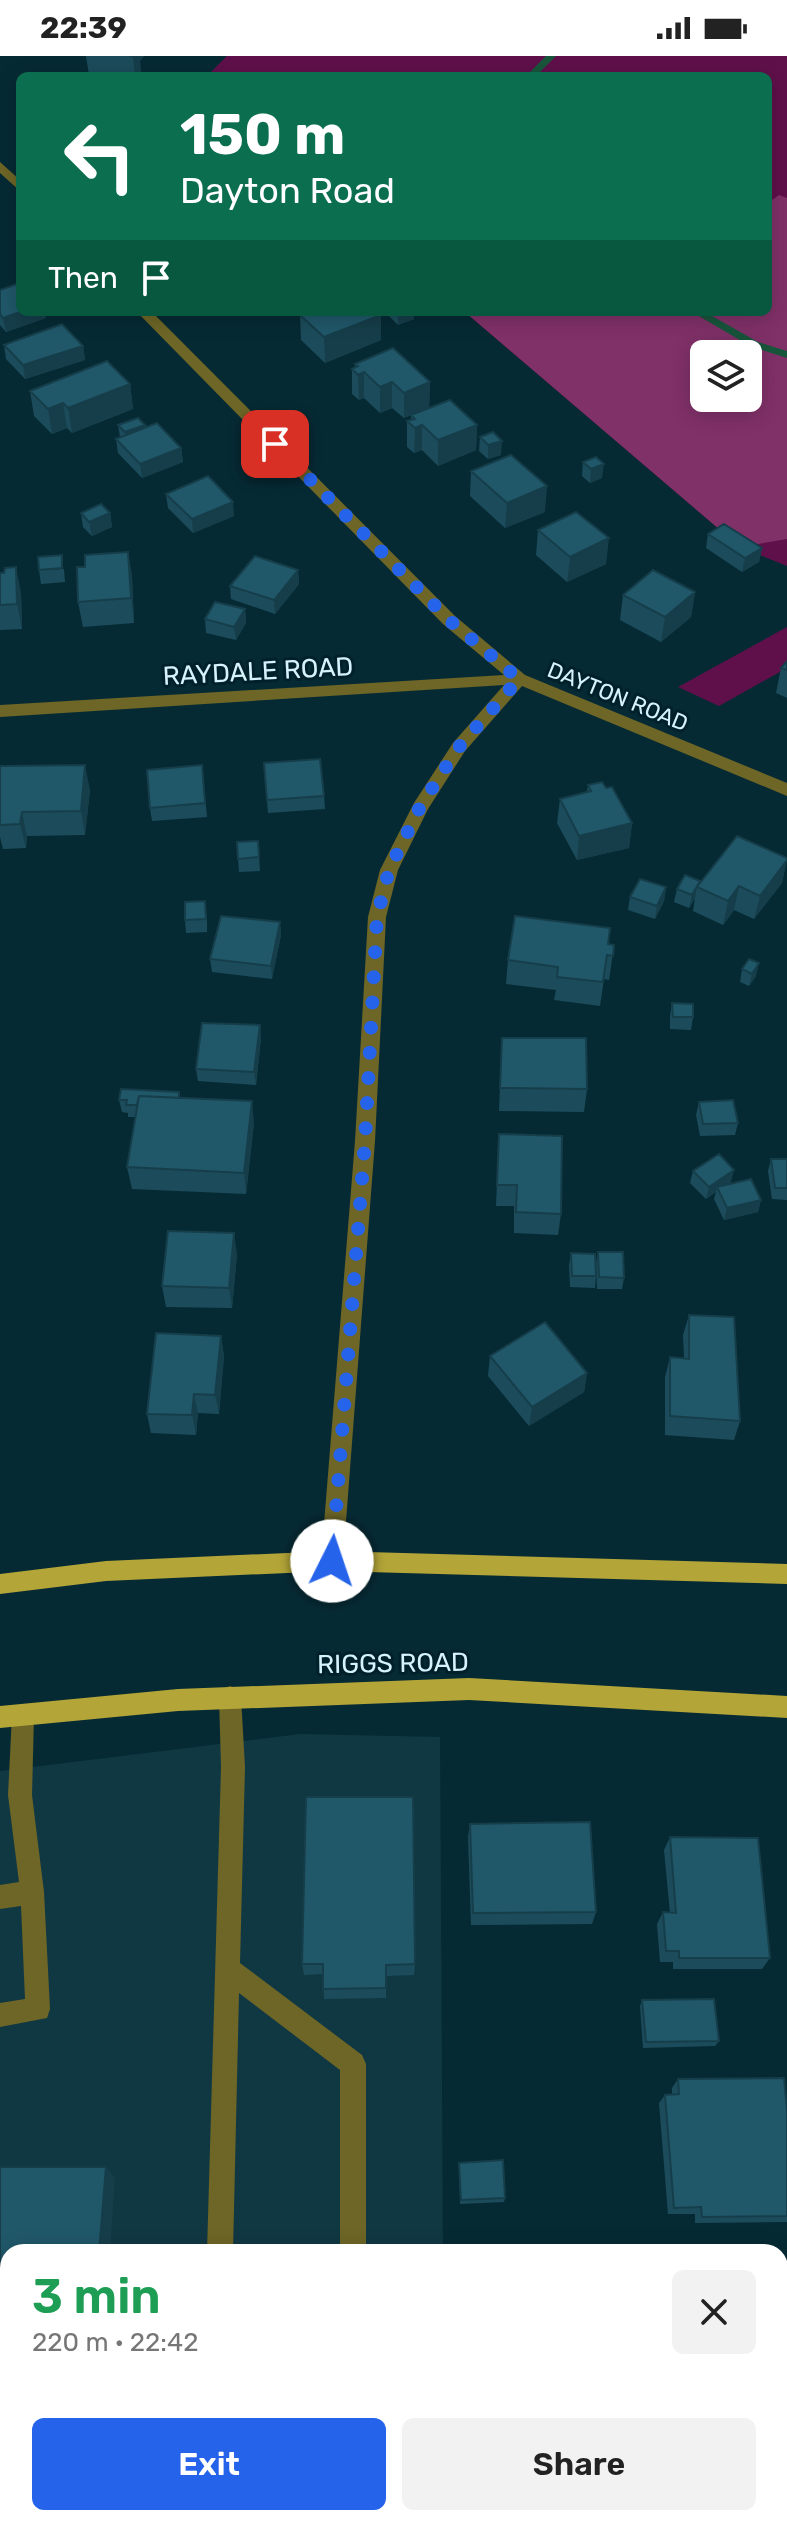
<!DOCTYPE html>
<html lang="en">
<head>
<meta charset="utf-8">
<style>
	:root { --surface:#fff; --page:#f2f2f2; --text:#222; --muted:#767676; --accent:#2563eb }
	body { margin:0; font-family:Rubik,sans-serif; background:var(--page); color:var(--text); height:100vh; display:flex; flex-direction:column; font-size:30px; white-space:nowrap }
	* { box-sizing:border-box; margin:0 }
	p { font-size:26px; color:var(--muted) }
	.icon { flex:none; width:44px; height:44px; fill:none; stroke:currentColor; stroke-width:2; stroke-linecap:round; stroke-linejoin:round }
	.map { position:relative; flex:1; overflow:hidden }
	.sheet { position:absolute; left:0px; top:2188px; width:788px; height:282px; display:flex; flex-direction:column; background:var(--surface); border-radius:24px 24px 0 0; box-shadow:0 4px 20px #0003 }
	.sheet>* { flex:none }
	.hud { position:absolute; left:16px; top:16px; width:756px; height:244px; border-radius:12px; box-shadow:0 4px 20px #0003; background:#0b6e4f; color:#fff; overflow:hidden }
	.fabs { position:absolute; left:690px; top:284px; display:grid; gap:16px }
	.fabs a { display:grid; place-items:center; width:72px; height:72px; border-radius:12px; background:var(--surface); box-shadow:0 4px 20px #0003; font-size:40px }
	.pin { position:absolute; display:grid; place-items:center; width:68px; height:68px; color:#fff; margin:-34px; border-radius:16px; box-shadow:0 4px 12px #0006 }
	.me { position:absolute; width:88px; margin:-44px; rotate:4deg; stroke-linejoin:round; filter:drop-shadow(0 0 6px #0008) }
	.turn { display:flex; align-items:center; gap:28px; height:168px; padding:0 32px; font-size:36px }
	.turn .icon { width:104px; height:104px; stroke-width:2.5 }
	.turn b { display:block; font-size:56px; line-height:68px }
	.then { display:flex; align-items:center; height:76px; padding:0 32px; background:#0003; gap:16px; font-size:30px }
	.round { display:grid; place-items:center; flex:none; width:84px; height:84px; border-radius:12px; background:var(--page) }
	.summary { display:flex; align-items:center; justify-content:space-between; height:136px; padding:0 32px }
	h1 { font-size:48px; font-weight:600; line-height:60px; color:#1e9e55 }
	.button { display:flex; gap:16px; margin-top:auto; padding:16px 32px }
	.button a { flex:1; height:92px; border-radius:12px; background:var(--accent); color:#fff; font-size:32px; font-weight:600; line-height:92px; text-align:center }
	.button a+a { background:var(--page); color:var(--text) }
	.status { display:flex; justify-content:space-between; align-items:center; height:56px; padding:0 40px; background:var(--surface); direction:ltr }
	.status svg { height:22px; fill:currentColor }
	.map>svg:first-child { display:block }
</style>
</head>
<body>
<div class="status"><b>22:39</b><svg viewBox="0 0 49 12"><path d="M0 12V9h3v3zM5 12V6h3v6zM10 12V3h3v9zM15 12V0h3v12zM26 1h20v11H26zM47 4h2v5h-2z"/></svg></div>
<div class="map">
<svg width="787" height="2469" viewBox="0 0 787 2469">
	<rect width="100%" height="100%" fill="#062a34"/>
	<path fill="#103843" d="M300,1678L440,1681L443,2196H8V2462H445V2469H0V1715Z"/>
	<path fill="#5f104a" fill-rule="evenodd" d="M227,0H787V510L740,491L465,256H768V20H207ZM704,298H748V342H704Z
		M787,571V612L719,650L678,631Z"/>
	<path fill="#803168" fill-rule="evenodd" d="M779,139L787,142V483L740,491L465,256H768V147ZM704,298H748V342H704Z"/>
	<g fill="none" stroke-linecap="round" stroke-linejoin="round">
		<path fill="#18563c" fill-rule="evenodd" d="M546,0H556L536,20H526Z
			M692,256H705L758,286L787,295V302L750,290Z"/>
		<path fill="#6e6626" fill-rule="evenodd" d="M0,106L20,124V135L0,117Z
			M137,256H152L455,560L525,619L787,727V740L522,630L465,695L428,753L398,814L386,861L375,1085L343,1505L340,1512L332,1515L324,1512L321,1505L355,1085L368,861L380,814L414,747L453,687L504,629L0,661V649L504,619L443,568Z
			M230,1630L238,1633L241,1641L245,1711L240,1907L362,1999L366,2008V2196H340V2014L239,1937L233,2196H207L221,1711L219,1641L222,1633Z
			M23,1648L31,1651L34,1659L32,1739L44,1836L50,1953L47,1962L0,1971V1947L25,1943L21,1850L0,1853V1829L19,1826L8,1739L12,1659L15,1651Z
			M197,2462H225V2469H197Z"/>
		<path fill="#b4a538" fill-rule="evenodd" d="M332,1495L787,1508V1528L332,1515L106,1525L0,1538V1518L106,1505Z
			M469,1622L787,1640V1662L469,1644L178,1655L0,1672V1650L178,1633Z"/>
	</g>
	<path fill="#1c4c5b" d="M86,0H144L140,5L141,20L89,19Z
		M0,234L46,262L6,276L0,269Z
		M389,256H414V263L398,269L389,260Z
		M300,259L381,284L325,307L301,284Z
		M4,289L83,290L85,304L25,323L6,303Z
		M355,308L430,326L429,352L404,362L392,352L380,357L364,342L359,344L352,338V313L355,312Z
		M130,328L133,353L72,377L67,372L52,378L34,360L30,335Z
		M411,359L477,369L476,394L438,410L422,394L414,397L407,391V365L411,364Z
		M118,369H145L146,372L181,392L183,406L142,422L118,397L116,383L120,381Z
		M480,381L501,399L488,403L479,395Z
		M583,406L602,422L590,427L582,420Z
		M471,415L545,456L505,472L470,440Z
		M166,438L234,460L193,477L168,452Z
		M81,457H110L112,471L92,480L83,471Z
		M538,474L606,508L567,526L536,499Z
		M708,478L762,492L759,506L742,516L706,492Z
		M128,496L132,521L134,567L83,571L78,546L85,511Z
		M64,513L65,526L41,528L39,514Z
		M298,514L299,528L275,558L231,543L230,530Z
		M0,517L21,536L22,573L0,574Z
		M695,536L691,561L661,586L620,564L623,539Z
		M245,553L246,567L236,584L206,577L205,563Z
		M787,605V642L776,637L781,612Z
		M264,707L324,740L325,753L268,757Z
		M202,709L207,761L152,765L150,752Z
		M0,710L90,734L85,779L27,780L26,792L3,793L0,781Z
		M588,729L606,732L632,767L629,792L577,804L557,767L560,743L587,736Z
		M258,785L260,815L239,816L238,803Z
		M787,802L782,827L754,863L734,854L723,869L693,855L695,842L689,852L674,846L677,833L700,828Z
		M666,831L664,845L655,863L628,854L630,841Z
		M207,858V876L186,877L185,864Z
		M280,866L281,879L272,923L212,916L210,903Z
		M608,888L614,889L609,924L604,923L600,950L554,944L556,934L506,928L508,904Z
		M742,913L756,920L749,930L740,926Z
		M672,947L693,961L691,974L670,973V960Z
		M260,969L261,982L256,1029L198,1025L196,1013Z
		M502,982L587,1033L584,1056L499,1055Z
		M180,1042L254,1067L246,1138L132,1133L127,1111L135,1061H128V1057L122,1056L119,1044Z
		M699,1046L738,1067L735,1079L700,1080L696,1059Z
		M499,1078L561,1158L558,1179L514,1177V1150H496Z
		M771,1103H787V1144L772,1143L768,1115Z
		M693,1115L731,1126L728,1128L761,1144L758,1156L724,1164L714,1143L716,1136L706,1143L690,1127Z
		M598,1196L624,1222L622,1233H597L596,1207Z
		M571,1197L596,1220L595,1232L570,1231L569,1209Z
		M237,1198L232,1252L166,1251L162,1230Z
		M689,1259L740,1365L734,1384L665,1379V1321L670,1301L684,1302L683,1279Z
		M221,1280L224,1300L219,1358L198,1357L196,1379L151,1377L147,1358Z
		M490,1300L587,1317L584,1336L529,1370L488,1320Z
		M470,1768L596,1856L592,1868L471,1869L468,1781Z
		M670,1781L770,1902L762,1913H673V1906H660L657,1868L663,1856L670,1857L664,1794Z
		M302,1908H415L414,1919L386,1920V1942L324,1943L323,1918L304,1919Z
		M642,1944L719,1985L715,1990L643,1992L640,1950Z
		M678,2023L787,2054V2166L695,2167V2158H668L659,2047L665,2039L672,2038V2032Z
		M459,2107L505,2142L504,2146L460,2148Z
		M780,2453H787V2469H716L715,2462H780Z"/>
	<path fill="#163e4a" d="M128,0H144L140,5L141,20H135L133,2Z
		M20,256H45L46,262L6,276L3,262Z
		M398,256H414V263L398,269Z
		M381,259V284L325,307L324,281Z
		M83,290L85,304L25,323L23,309Z
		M364,316V342L359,344L358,319Z
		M392,326V352L380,357V331Z
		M430,326L429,352L404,362V337Z
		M130,328L133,353L72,377L68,352Z
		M63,347L67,372L52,378L48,353Z
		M145,369L147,383L127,390L125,376Z
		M422,369V394L414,397L415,372Z
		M477,369L476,394L438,410V384Z
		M502,385L501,399L488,403V389Z
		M181,392L183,406L142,422L140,408Z
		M604,408L602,422L590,427L591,413Z
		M547,430L545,456L505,472L507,447Z
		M233,446L234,460L193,477L192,463Z
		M110,457L112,471L92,480L89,466Z
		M609,482L606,508L567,526L570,501Z
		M762,492L759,506L742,516L745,502Z
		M128,496L132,521L134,567L131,542Z
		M16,511L21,536L22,573L17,548Z
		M298,514L299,528L275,558L274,544Z
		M695,536L691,561L661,586L665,561Z
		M245,553L246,567L236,584L234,571Z
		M85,709L90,734L85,779L81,755Z
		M22,756L27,780L26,792L20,768Z
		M632,767L629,792L577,804L579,780Z
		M787,804L782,827L754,863L760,840Z
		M700,825L699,832L697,831L695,842L689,852L692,839Z
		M739,830L734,854L723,869L728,845Z
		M666,831L664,845L655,863L657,850Z
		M280,866L281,879L272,923L271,910Z
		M759,907L756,920L749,930L752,918Z
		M260,969L261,982L256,1029L254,1016Z
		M252,1045L254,1067L246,1138L244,1117Z
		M734,1114L731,1126L719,1134L717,1131L716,1136L706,1143L709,1131Z
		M761,1144L758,1156L724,1164L727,1152Z
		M234,1177L237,1198L232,1252L229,1232Z
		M221,1280L224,1300L219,1358L215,1339Z
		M587,1317L584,1336L529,1370L532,1351Z
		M194,1338L198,1357L196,1379L192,1359Z
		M106,2111L115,2122L110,2196H99Z"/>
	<path fill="#20586a" stroke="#163e4a" stroke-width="2" d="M20,227V256L3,262L0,258V234Z
		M307,256H379L381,259L324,281L300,259Z
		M62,268L83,290L23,309L4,289Z
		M393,292L430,326L404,337L392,326L380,331L364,316L358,319L352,313L358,310L355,308Z
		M107,305L130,328L68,352L63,347L48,353L30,335Z
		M450,344L477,369L438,384L422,369L415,372L407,365L415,363L411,359Z
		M138,362L145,369L125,376L118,369Z
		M157,367L181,392L140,408L116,383Z
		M493,376L502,385L488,389L480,381Z
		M511,399L547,430L507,447L471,415Z
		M596,401L604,408L591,413L583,406Z
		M208,420L233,446L192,463L166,438Z
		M101,448L110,457L89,466L81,457Z
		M576,456L609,482L570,501L538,474Z
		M724,468L762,492L745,502L708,478Z
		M128,496L131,542L78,546L77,511H85V499Z
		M62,499V512L39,514L38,501Z
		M255,500L298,514L274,544L230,530Z
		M16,511L17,548L0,549V517H4L5,512Z
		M653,514L695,536L665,561L623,539Z
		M215,546L245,553L234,571L205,563Z
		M787,605V614L781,612Z
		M320,703L324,740L267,744L264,707Z
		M85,709L81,755L22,756L20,768L0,769V710Z
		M202,709L205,747L150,752L147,714Z
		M602,726L606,732L612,731L632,767L579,780L560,743L591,735L588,729Z
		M737,780L787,802V804L760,840L739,830L728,845L697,831Z
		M258,785L259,801L238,803L237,786Z
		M685,819L700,825L692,839L677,833Z
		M640,823L666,831L657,850L630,841Z
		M205,845L206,863L185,864V846Z
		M221,860L280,866L271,910L210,903Z
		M515,860L610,872L608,888L614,889L613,900L607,899L603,926L557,921L558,911L508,904Z
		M749,903L759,907L752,918L742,913Z
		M672,947L693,948V961H673Z
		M202,967L260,969L254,1016L196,1013Z
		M502,982H586L587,1033L500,1032Z
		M121,1033L179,1036V1042L139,1040L137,1049H126L127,1044H119Z
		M139,1040L252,1045L244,1117L127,1111Z
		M733,1044L738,1067L703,1068L699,1046Z
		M499,1078L562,1080L561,1158L516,1156L517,1129H497Z
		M719,1098L734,1114L709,1131L693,1115Z
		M771,1103H787V1132H775Z
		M751,1123L761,1144L727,1152L717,1131Z
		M168,1175L234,1177L229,1232L162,1230Z
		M598,1196H623L624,1222L599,1221Z
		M571,1197L595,1198L596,1220H572Z
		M689,1259L734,1261L740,1365L670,1360V1301L689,1303Z
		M545,1266L587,1317L532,1351L490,1300Z
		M156,1277L221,1280L215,1339L194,1338L192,1359L147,1358Z
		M306,1741H413L415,1908L386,1909V1932L323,1933V1908H302Z
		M590,1766L596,1856L473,1857L470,1768Z
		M670,1781L758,1782L770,1902H679V1895H666L663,1856L676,1857Z
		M714,1943L719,1985L646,1986L642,1944Z
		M784,2022L787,2054V2160L702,2161L701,2151L674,2152L665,2039L679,2038L678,2023Z
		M503,2104L505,2142L461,2144L459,2107Z
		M0,2111H106L99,2196H8V2378H0Z
		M780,2231H787V2388H780Z
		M780,2454H787V2469H723V2462H780Z"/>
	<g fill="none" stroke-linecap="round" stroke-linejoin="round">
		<path stroke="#2563eb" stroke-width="14" stroke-dasharray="0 25.2" d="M275,388L449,564L519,623L459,691L420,751L389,814L377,861L365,1085L332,1505"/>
	</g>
	<g text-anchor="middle" stroke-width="6" stroke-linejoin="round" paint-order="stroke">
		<g font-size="22" fill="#d6f2fc" stroke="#00202a">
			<text transform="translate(618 640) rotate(22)" y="8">DAYTON ROAD</text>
		</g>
		<g font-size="26" fill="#d6f2fc" stroke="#00202a">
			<text transform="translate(258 615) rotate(-3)" y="9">RAYDALE ROAD</text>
			<text transform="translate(393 1607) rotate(-1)" y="9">RIGGS ROAD</text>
		</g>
	</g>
</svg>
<div class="fabs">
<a><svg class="icon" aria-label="layers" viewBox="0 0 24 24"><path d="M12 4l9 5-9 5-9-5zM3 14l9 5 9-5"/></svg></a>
</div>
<div class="pin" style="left:275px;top:388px;background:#d93025"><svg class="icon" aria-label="arrive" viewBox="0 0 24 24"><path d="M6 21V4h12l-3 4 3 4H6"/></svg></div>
<svg class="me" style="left:332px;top:1505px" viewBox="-20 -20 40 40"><circle r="19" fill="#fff"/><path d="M0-13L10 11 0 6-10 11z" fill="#2563eb"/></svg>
<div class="hud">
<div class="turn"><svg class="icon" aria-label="left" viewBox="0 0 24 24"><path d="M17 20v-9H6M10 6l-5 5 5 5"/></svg><div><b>150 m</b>Dayton Road</div></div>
<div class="then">Then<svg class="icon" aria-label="arrive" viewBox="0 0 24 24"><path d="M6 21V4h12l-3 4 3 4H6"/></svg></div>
</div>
<section class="sheet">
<div class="summary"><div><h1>3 min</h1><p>220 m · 22:42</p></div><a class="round"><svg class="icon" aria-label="close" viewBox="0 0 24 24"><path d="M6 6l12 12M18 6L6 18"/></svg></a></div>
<div class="button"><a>Exit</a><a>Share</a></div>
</section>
</div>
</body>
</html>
